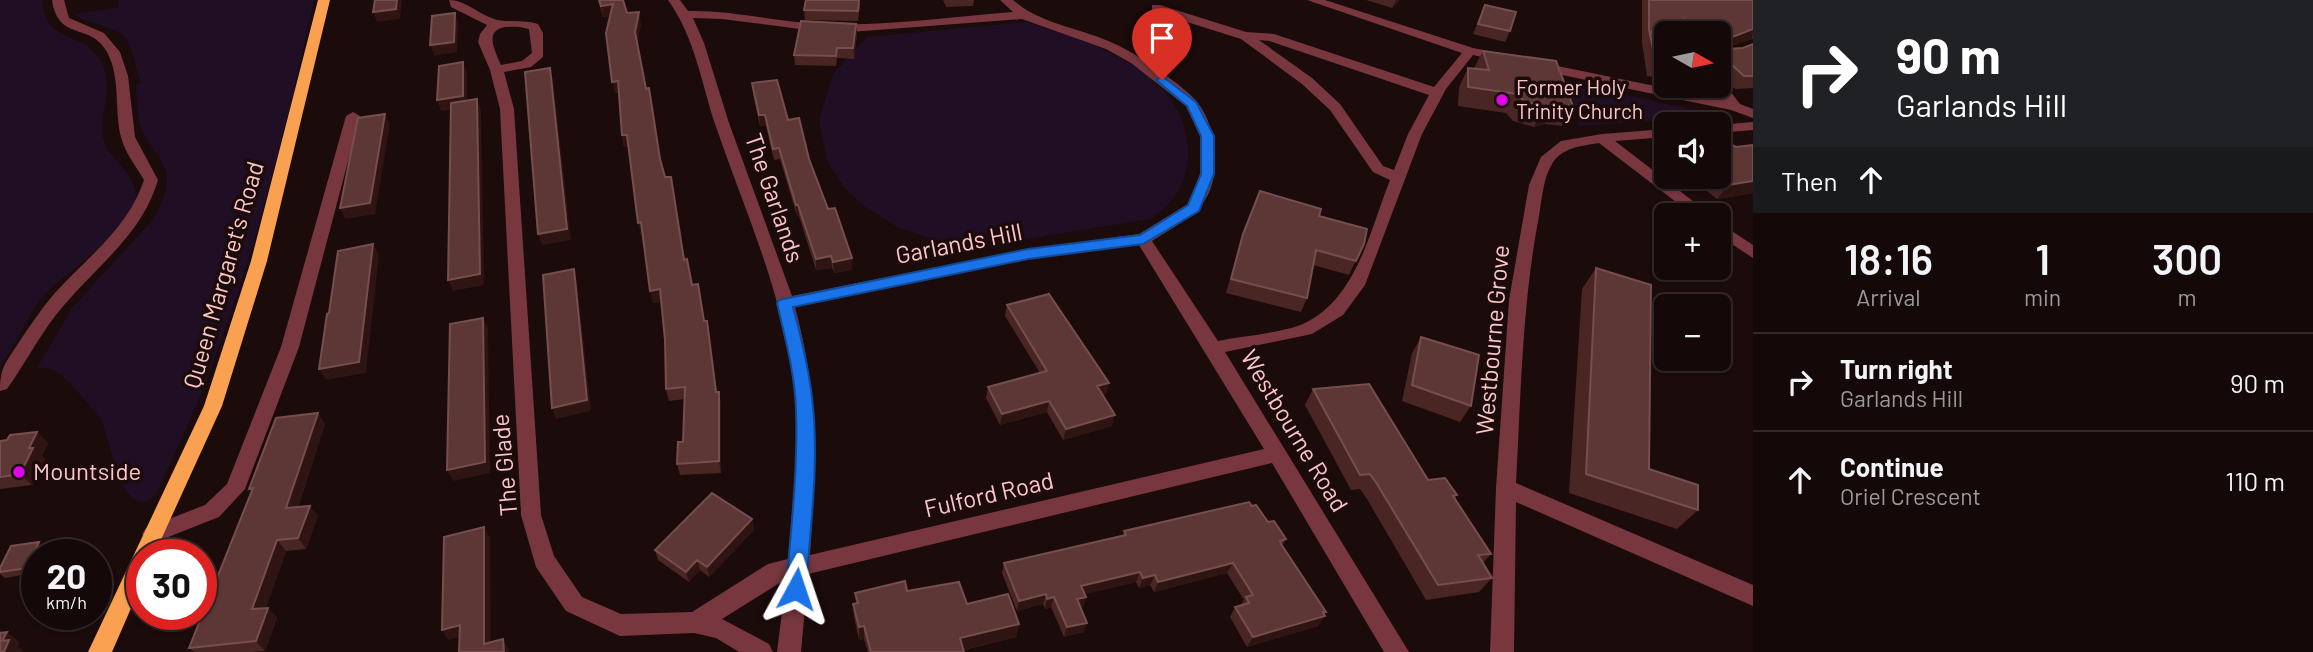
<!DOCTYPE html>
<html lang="en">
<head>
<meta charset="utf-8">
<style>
	:root { --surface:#140808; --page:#211616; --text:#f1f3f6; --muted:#9d9a9c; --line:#332929 }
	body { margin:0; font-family:Barlow,sans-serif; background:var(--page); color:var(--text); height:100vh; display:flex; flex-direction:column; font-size:26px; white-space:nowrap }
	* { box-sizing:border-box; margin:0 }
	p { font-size:23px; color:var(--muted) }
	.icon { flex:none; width:38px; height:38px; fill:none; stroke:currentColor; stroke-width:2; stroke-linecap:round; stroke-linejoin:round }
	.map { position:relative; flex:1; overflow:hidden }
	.details { display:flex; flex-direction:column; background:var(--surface); width:560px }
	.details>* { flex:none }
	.guide { background:#202124; color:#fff; overflow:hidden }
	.needle { width:46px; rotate:99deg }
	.tools { position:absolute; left:1654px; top:21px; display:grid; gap:14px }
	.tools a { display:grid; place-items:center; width:77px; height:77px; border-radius:10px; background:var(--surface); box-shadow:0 2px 5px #0004,0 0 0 2px var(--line); font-size:35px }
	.speed { position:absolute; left:21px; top:539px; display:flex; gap:14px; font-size:35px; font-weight:700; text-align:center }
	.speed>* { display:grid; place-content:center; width:91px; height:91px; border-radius:50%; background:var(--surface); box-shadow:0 2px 5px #0004,0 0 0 2px var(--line); line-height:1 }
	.speed small { font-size:18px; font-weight:400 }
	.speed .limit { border:10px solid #d22; background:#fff; color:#111 }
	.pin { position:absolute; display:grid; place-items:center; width:60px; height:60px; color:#fff; margin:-72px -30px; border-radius:50% 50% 50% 0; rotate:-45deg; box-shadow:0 0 7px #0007 }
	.pin .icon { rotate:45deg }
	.me { position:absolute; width:77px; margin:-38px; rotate:5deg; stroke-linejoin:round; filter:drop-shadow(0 0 5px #0008) }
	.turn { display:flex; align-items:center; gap:24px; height:147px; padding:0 28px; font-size:32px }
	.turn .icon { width:91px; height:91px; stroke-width:2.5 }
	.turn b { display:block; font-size:49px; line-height:60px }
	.then { display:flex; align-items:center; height:66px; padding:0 28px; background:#0003; gap:14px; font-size:26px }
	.eta { display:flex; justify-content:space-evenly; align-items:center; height:119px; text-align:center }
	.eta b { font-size:42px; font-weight:600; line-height:49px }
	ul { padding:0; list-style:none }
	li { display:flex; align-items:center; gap:21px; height:98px; padding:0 28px; border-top:2px solid var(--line) }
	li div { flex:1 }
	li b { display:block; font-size:26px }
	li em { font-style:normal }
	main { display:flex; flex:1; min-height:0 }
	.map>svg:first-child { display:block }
</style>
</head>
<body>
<main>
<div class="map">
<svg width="1753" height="652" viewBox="0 0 1753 652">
	<rect width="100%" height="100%" fill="#1b0b0b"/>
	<path fill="#200f24" d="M0,0H42C45,47 83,28 101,62C117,91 94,122 106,146C116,165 134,172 136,196C128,234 76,264 49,290C28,310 19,343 0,366Z
		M119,0H314C287,123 257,248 212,365C196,409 176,450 157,493C123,531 110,436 101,420C94,410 63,373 53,370C48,368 42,368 37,368L72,308L150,223C160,208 173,185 164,166C158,153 147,143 142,129C136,115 137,99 136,85L141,83C137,72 131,41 123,35C109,24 89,26 75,14L119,7Z
		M1026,22C1090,42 1187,70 1188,153C1188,183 1174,202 1151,219L978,247L937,240L899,228L864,206L844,187L827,161L819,120L833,74L867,37Z
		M1568,82L1707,113V117L1579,126Z"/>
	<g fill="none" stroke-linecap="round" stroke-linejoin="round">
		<path fill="#78373f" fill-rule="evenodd" d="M52,0H64L69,18L104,33L120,52L128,76L135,137L158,180C142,234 100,263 65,304C42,330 27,361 7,389L0,391C0,366 6,363 19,342C30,326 41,309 54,294C88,256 127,230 144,180C136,166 125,153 121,137C114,109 121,78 107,52C91,22 58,42 52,0Z
			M449,0C465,0 477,13 494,19C503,23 523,19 538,24L543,33V57L531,67L504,72L514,109L541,515L554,556L582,597L621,614L692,612L768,564L788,559C793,497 801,435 792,373C780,286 743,206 715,124C701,81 695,38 668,0H680L688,11C735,10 780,23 826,24C889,26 951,17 1013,12L1000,0H1013C1041,25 1082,28 1115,44C1134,52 1186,87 1198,103C1208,116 1214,135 1215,152C1217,206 1193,215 1152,241L1218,341C1241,336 1282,333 1303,324C1357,299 1370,230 1390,180L1373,172L1330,110L1302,84L1241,39L1152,11V5H1160L1246,32L1274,34L1434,87L1462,53L1307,0H1325L1473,48L1509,55L1510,58L1504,62L1473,55L1446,89L1422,134L1365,285L1343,315L1312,334L1225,352L1409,652H1384L1272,463L808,574L801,652H777L786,579L722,619L769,644L773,652H739L716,638L694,633L620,636L566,611L536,567L521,515L500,109L490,70L478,42L480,34L487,25L451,7ZM693,18L722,19L808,30L850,32L1022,19L1106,49L1131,63L1186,106L1200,136L1201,174L1188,204L1139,234L1028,249L792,296L729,123L704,43ZM520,27L529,29L532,53L522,61L501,65C490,41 484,24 520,27ZM1259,40L1269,41L1429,95L1408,134L1394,170L1383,166L1340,104L1312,78ZM1139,245L1264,449L810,555C816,463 819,397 795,307L1028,259Z
			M1538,62L1723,100L1712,86H1718V81L1723,82L1740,104L1753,109V118L1731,110L1533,69L1532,66Z
			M353,112L360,116L299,347L245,489L219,517L153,543L146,540L142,534L146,528L205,505L227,484L281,347L346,116Z
			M1753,122V130L1718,133V125Z
			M1666,129V137L1615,141L1711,215H1693L1599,143C1582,146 1562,147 1552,164C1543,179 1542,199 1539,216C1522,304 1521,394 1516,483L1753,585V606L1516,502L1514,652H1490L1496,488L1509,300L1529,185L1541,157L1561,141L1602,134Z
			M1718,222L1753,245V258L1718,235Z"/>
		<path fill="#faa151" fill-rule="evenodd" d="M318,0H330L267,261L222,406L154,555H142V583L112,652H88L204,406L251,261Z"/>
	</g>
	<path fill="#492624" d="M598,0H623L627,13L641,24L637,43L661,162L692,285L709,333L717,392H719L721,404V473L680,475L677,464L683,442L685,399L669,401L666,389L665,340L662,302L653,303L643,234L641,235L628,147H624L622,135L619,93H615L610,16L603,17Z
		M943,0H974L973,6L946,7Z
		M1366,0H1400L1392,8Z
		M1642,0H1753V39H1752L1726,48H1743L1753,44V88L1735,89L1718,73V33H1666V79L1647,76L1642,42Z
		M860,4L858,21L805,20L804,10Z
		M1485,5L1510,31L1505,42L1473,34Z
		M856,24L857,34L854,59L837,58L836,66L795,65L794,55Z
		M1483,51L1573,106L1562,126L1545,124L1534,127L1513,121L1506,113L1458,106L1459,87L1468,68H1474Z
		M752,83L788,120L809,159L828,209L852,258V270L834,273L832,268L816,270L799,216H797L780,159L774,160L766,126H760L753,94Z
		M1689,177H1718L1753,193L1717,199Z
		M1319,216L1364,244L1349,275L1313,265L1307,298L1301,312L1226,293L1243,234Z
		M1596,268L1649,469L1698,510L1677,529L1569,493L1582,289Z
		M1007,305L1109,383L1106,394L1102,395L1112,426L1063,440L1047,412L1000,425L986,398L988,387L1040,373L1005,316Z
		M1421,337L1471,406L1460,422L1402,401L1412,353Z
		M1313,389L1428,480L1457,495L1455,498L1491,554L1483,563L1492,578L1479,592L1426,600L1367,499L1360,489L1351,490L1305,405Z
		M318,413L325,424L298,507L318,516L306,549L286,551L266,608H268L277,618L265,651L251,652H194L189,648L252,492L249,489Z
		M37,432L48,443L42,456L45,459L32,485L0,489V441Z
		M1252,506L1286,539L1282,546L1324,615L1318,626L1247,647L1230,617L1235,607L1241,605L1244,600L1227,573L1154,592L1150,585L1139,588L1136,582L1085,594L1086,597L1083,607H1080L1084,632L1064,637L1051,607L1045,609L1043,604L1017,611L1002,573L1004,563L1123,535L1124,531Z
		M752,519L754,530L709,577L700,570L689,582L658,560L655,550Z
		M45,547L42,555H37V566L33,573L5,578L0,574V568Z
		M907,591L967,604L1019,624L1016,637L964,650V652H868L864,639L859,640L854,617L853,604L856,603L855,593Z"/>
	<path fill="#2e1413" d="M397,0H402L400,19L377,22L373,12Z
		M1396,0H1400L1392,8Z
		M613,4L616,15L603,17L601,6Z
		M639,12L641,24L637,43L635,32Z
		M455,13L458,23L457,52L434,56L430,45Z
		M856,24L857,34L854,59L853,48Z
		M1660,26L1653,38L1651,32Z
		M1753,29L1752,39L1727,48L1735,36Z
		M463,62L467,73V107L441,111L437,100Z
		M550,68L553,79L571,240L542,245L538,234Z
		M618,81L620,92L615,93L612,82Z
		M477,99L481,110L484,285L453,291L448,280Z
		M1557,104L1545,124L1534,127L1545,107Z
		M385,114L390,125L375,214L345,219L340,208Z
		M759,115H765L766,126H760Z
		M622,135H627L629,147H624Z
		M1753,181V193L1717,199L1728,185Z
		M796,205H798L799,216H797Z
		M641,222L644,234L641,235L638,223Z
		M373,244L379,255L366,373L326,380L319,369Z
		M831,256L832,268L816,270V259Z
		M852,258V270L834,273L833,262Z
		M574,269L577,281L591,411L556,419L552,408Z
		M660,289L663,302L653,303L650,291Z
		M483,318L488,329L490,473L453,481L447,470Z
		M1109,383L1106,394L1094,397L1097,386Z
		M719,392L721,404V473L719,461Z
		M1049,401L1047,412L1000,425L1002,414Z
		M318,413L325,424L294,518L286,508Z
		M1115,415L1112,426L1063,440L1066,429Z
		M37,432L48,443L42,456L45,459L32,485L20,474L29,448Z
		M310,506L318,516L306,549L298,538Z
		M752,519L754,530L709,577L707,567Z
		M484,527L490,538L491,652L484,644Z
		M277,540L286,551L262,619L252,609Z
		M39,542L45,547L42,555H37V566L33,573L27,568Z
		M697,560L700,570L689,582L686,572Z
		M1233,563L1227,573L1154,592L1158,582Z
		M1140,572L1136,582L1078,596L1081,586Z
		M1155,575L1150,585L1139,588L1143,578Z
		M1046,594L1043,604L1017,611L1019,601Z
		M1054,597L1051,607L1045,609L1047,599Z
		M1086,597L1083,607L1074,609L1077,599Z
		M268,608L277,618L265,651L256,641Z
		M1326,612L1322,617L1325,616L1318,626L1247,647L1253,637Z
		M1087,623L1084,632L1064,637L1067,627Z
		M1019,624L1016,637L958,651L960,638Z
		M460,625L466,635L448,640L442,630Z
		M864,626V639L859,640V627Z
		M0,630L6,634L7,632L20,642L18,647L23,650L22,652H4L0,645Z
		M503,639L509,649V652H504Z"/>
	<path fill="#5c3736" stroke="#754e4d" stroke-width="2" d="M375,0H397L396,9L373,12Z
		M599,0H623L627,13L639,12L635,32L646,89L649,88L660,159L665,177H671L684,260L687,259L692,285L698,284L704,321H707L716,392H719V461L677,464L678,442H683L685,387L666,389L665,340L660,289L650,291L641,222L638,223L627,135H622L618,81L612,82L606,33L613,4L601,6Z
		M806,0H859L858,11L804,10Z
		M1649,0H1753V29L1735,36L1725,37L1724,47L1727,49L1743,48L1753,44V76H1744L1718,52V33H1698L1685,20L1688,33H1676V30L1660,26L1651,32L1654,37L1666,40V65L1656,63L1649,30Z
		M1485,5L1516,12L1510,31L1478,24Z
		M455,13L454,42L430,45L432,16Z
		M801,21L856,24L853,48H837L836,56L794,55Z
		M1483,51L1556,61L1573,106L1557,104L1545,107L1524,101L1517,94L1468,87V68L1489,70Z
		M463,62V96L437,100L439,66Z
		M550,68L567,229L538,234L525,72Z
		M777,80L788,120L799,118L809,159L828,209L835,208L852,258L833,262L831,256L816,259L798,205H796L779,148L773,149L765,115H759L752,83Z
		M477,99L480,274L448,280L451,103Z
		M385,114L370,203L340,208L358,118Z
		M1732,145L1736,147L1753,145V181L1728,185L1718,177V147Z
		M1260,191L1321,209L1319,216L1367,229L1364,244L1356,261L1316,250L1307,298L1231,279L1243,234Z
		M373,244L359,362L319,369L327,314L329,313L338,251Z
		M1596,268L1651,285L1649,469L1698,485V510L1586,474Z
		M574,269L587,400L552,408L543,275Z
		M1049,294L1109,383L1097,386L1115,415L1066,429L1049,401L1002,414L988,387L1047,371L1007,305Z
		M483,318L485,462L447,470L450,324Z
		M1421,337L1479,355L1471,406L1412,385Z
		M1369,384L1428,480L1445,478L1457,495L1453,496L1491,554L1478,555L1492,578L1438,585L1377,484L1370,474L1360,475L1313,389Z
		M318,413L286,508L310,506L298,538L277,540L252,609L268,608L256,641L189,648L253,488L249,489L276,418Z
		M37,432L29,448H33L20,474L0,477V441L7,440L10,435Z
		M712,493L752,519L707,567L697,560L686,572L655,550Z
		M1249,502L1252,506L1256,505L1268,522L1274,521L1286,539L1280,541L1281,544L1326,612H1323L1325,616L1253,637L1235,607L1249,603L1246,597L1253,595L1233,563L1158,582L1155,575L1143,578L1140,572L1081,586L1086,597L1077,599L1087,623L1067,627L1054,597L1047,599L1046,594L1019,601L1004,563L1126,535L1124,531Z
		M484,527V644L503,639L504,652H459L460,625L442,630L444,537Z
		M39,542L27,568L0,572V568L11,546Z
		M905,581L907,591L959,582L967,604L1008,594L1019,624L960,638L964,652H871L864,626L859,627L853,604L858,603L855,593Z
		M7,632L2,641L9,640L4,652H0V633Z"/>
	<path fill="#1a73e8" stroke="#114b97" stroke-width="2" d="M1162,76L1196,102L1214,136V174L1199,211L1143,244L1028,259L793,307C802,340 810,373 813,407C819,466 810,529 806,589L803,595L796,598L788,595L786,589C791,529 798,470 796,410C795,374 785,338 777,303L779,300L1028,249L1140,235L1188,205L1201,174V136L1187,106L1156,80Z"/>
	<g fill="#dd07e9" stroke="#1b0b0b" stroke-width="2.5">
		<circle cx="1502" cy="100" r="7"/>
		<circle cx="19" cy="472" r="7"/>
	</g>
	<g text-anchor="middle" stroke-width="7" stroke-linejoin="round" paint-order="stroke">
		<g font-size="21" fill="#fdc6c8" stroke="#1b0b0b" text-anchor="start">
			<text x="1516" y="95">Former Holy<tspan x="1516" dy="24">Trinity Church</tspan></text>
		</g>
		<g font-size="24" fill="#fdc6c8" stroke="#1b0b0b">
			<text transform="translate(774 198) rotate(71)" y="8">The Garlands</text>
			<text transform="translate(959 244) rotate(-11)" y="8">Garlands Hill</text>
			<text transform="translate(224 275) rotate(-74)" y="8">Queen Margaret's Road</text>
			<text transform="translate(1493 340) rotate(-85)" y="8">Westbourne Grove</text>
			<text transform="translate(1294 431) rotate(59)" y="8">Westbourne Road</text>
			<text transform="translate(505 465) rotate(-95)" y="8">The Glade</text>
			<text transform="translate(989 495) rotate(-13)" y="8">Fulford Road</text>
		</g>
		<g font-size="24" fill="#fdc6c8" stroke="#1b0b0b" text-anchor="start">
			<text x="33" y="480">Mountside</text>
		</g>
	</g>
</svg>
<div class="tools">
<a><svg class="needle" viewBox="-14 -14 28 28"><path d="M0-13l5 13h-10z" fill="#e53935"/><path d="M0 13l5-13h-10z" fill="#9d9a9c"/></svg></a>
<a><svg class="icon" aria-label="sound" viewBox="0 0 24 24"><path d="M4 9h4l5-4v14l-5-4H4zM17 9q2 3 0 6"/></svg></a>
<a>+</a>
<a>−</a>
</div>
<div class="speed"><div>20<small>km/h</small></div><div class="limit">30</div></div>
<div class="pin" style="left:1162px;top:80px;background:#d93025"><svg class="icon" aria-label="arrive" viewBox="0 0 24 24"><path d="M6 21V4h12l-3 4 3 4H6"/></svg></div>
<svg class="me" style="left:796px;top:589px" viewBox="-20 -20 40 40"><path d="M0-17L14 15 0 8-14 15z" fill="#1a73e8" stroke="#fff" stroke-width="4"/></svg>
</div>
<section class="details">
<div class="guide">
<div class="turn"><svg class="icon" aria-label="right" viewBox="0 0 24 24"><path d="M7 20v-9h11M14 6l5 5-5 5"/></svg><div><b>90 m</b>Garlands Hill</div></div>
<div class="then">Then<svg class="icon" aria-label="ahead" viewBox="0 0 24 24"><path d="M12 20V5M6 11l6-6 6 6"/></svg></div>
</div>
<div class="eta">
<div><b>18:16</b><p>Arrival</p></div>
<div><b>1</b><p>min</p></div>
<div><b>300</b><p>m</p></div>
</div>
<ul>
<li><svg class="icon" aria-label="right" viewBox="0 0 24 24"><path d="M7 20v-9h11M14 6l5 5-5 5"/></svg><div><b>Turn right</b><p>Garlands Hill</p></div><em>90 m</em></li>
<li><svg class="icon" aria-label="ahead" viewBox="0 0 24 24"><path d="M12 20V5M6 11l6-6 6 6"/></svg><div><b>Continue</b><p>Oriel Crescent</p></div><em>110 m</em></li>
</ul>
</section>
</main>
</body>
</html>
